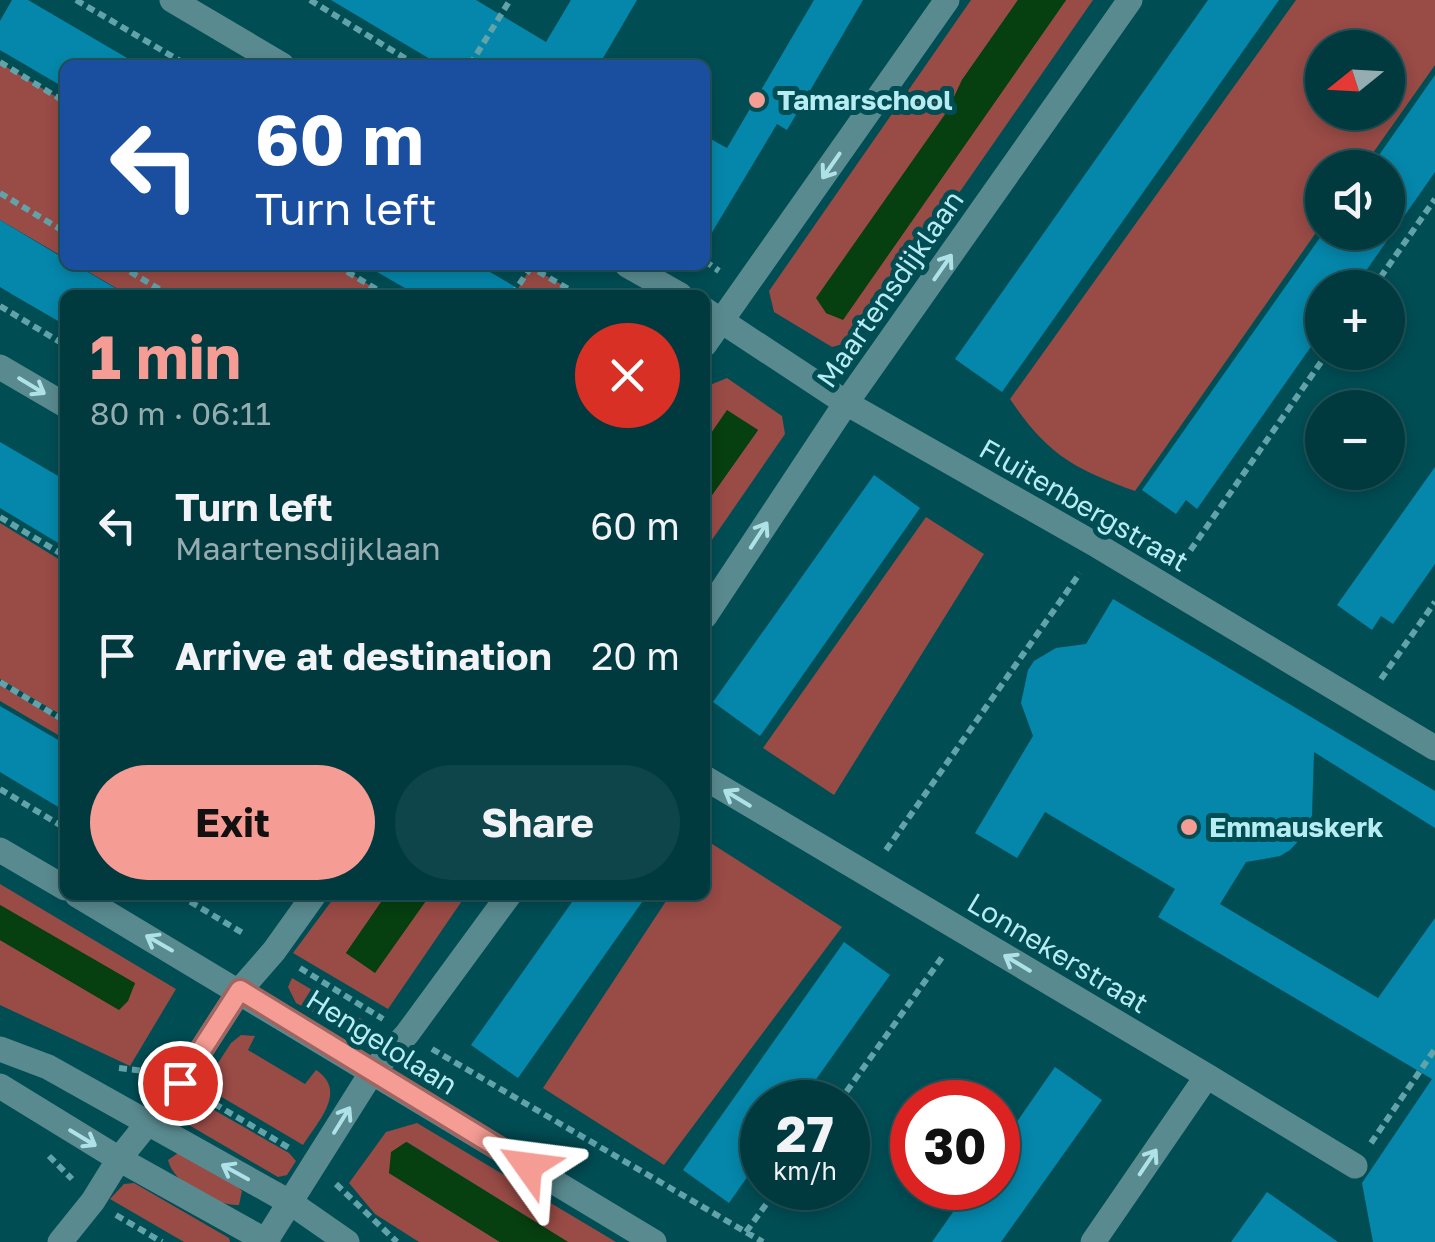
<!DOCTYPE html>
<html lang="en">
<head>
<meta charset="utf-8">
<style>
	:root { --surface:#003a3f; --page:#0e454a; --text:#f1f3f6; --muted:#95adb0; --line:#225459; --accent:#f59c94 }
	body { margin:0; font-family:"Golos Text",sans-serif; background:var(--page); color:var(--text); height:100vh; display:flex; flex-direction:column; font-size:38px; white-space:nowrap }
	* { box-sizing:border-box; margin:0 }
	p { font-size:32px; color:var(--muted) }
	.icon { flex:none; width:55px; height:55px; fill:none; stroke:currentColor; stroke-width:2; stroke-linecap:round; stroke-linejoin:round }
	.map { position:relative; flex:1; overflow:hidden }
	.panel { position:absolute; left:60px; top:290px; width:650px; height:610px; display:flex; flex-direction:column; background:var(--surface); border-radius:15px; box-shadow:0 5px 15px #0003,0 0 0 2px var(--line) }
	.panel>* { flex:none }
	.banner { position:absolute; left:60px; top:60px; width:650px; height:210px; border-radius:15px; box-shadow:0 5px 15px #0003,0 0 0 2px var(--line); background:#1a4fa0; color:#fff; overflow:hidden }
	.needle { width:65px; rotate:252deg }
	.controls { position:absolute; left:1305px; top:30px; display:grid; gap:20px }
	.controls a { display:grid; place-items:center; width:100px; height:100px; border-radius:50%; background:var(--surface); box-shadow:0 5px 15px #0003,0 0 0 2px var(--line); font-size:50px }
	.speed { position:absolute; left:740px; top:1080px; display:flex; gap:20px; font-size:50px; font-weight:700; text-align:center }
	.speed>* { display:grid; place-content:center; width:130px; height:130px; border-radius:50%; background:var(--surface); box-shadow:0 5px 15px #0003,0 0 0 2px var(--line); line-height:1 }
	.speed small { font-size:25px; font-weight:400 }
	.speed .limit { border:15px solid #d22; background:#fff; color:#111 }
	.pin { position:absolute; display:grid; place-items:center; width:85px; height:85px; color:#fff; margin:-42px; border:5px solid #fff; border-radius:50%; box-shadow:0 2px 10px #0007 }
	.me { position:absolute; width:110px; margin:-55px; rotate:301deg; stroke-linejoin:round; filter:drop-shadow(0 0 8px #0008) }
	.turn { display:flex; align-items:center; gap:35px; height:210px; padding:0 30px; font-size:45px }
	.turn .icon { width:130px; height:130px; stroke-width:2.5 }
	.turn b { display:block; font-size:70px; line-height:85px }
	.round { display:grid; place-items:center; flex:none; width:105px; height:105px; border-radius:52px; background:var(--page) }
	.overview { display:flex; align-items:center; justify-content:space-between; height:170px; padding:0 30px }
	h1 { font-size:60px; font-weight:700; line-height:75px; color:var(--accent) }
	.button { display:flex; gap:20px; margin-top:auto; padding:20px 30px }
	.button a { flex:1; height:115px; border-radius:60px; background:var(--accent); color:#111; font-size:40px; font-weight:700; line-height:115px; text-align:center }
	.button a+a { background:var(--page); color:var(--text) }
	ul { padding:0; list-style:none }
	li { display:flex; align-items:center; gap:30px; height:130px; padding:0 30px }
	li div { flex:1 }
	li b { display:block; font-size:38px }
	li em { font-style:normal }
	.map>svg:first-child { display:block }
</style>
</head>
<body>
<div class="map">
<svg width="1435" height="1242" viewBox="0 0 1435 1242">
	<rect width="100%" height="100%" fill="#004d54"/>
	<path fill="#994b46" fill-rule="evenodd" d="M971,0H1018L962,80L948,110L826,313L843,319L1066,0H1093L857,340L832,347L774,312L769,291Z
		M1296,0H1435V65L1363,167L1322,168V224L1135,491C1073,468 1048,455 1010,399ZM1322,48H1388V112H1322Z
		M0,63L65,102V258L0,220Z
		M77,265H336L386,295H128Z
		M531,267L578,294L514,295Z
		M727,378L782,416L785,434L705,550V505L758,430L727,411L705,442V387Z
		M926,517L984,554L834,795L763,748Z
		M0,523L65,563V717L0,679Z
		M0,685L65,724V739L0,701Z
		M706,840L842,927L664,1165L543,1088L670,895H705Z
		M0,884L176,989L130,1066L0,1005V940L118,1009L135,984L0,905Z
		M336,895H386L346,953L375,972L430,895H466L388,1009L293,953Z
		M292,978L370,1024L365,1032L344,1029L296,1003L288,987Z
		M241,1035L255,1036L248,1050L305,1084L316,1070C348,1091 318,1121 303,1145L203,1086L231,1043Z
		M193,1098L289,1153L296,1161L287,1175L278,1177L182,1121L178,1112L188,1099Z
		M417,1123L616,1242H568L407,1142L389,1173L500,1242H419L375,1214L349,1183L386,1132Z
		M178,1153L235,1184L242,1191L239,1205C216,1206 173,1184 168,1160Z
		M134,1183L229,1238L230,1242H184L110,1199L124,1184Z"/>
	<path fill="#063f10" d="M1018,0H1066L843,320L826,313L816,298L948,110L962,80Z
		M727,410L758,430L705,505V442Z
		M386,895H430L375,973L346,953Z
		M0,905L135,983L128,1001L119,1010L0,940Z
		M406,1142L568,1242H500L389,1173L391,1152Z"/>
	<path fill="#0587ab" d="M12,0H28L139,65H65V88L0,50V21Z
		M331,0H476L546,42L571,0H637L599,65H440Z
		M814,0H863L787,130L777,124L705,244V136L727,148Z
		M1208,0H1279L1002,392L955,359Z
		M1435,75V172L1354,288H1322V331L1197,509L1186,500L1176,514L1142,490L1324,232H1388V168H1370Z
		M0,220L65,259V265H76L127,295H65V325L15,296L0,287Z
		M365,265H478L529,295H417Z
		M0,442L65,480V547L0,508Z
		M1435,467V564L1393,624L1381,616L1372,630L1337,605Z
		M874,475L920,508L760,736L713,702Z
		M1113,599L1435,791V828L1314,752L1312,815L1305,834L1290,850L1280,856L1246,862L1220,904L1378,998L1435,918V1242H1373L1362,1183L1432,1079L1158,917L1175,889L1045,812L1017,858L975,833L1033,736L1021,703L1028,670L1034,661L1056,648L1086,644Z
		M0,706L65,744V811L0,772Z
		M577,895H647L518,1078L471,1045Z
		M844,942L890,975L800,1102H762V1156L729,1203L683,1170Z
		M1055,1067L1102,1100L1001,1242H932L970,1188H998V1149Z
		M1267,1192L1287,1206L1338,1242H1231Z"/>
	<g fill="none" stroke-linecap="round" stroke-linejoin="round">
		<path stroke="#62a2a9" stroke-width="6" stroke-dasharray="8 5" stroke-linecap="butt" d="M76,0L187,65
			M310,0L416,65
			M0,62L65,102
			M470,65L510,0
			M0,193L65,232
			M705,261L719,271
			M119,265L169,295
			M336,265L386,295
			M527,265L579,295
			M1373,288L1435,199
			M512,295L531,267
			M0,306L65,345
			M0,517L65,556
			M1183,561L1328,352
			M1381,679L1435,602
			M0,682L65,721
			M0,789L65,828
			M886,850L1080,573
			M179,895L246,935
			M300,968L383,1019
			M432,1049L763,1242
			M119,1068L152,1072
			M203,1097L291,1149
			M839,1102L943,956
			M1371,1143L1435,1049
			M49,1156L72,1179
			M336,1184L397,1242
			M116,1215L162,1242
			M746,1232L778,1188"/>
		<path stroke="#598a8f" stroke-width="25" d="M172,0L282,65
			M627,265L680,295
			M705,310L846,403L1098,546L1435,748
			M705,344L947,0
			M0,367L65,405
			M705,616L846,403L1130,0
			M705,778L1207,1076L1093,1242
			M0,850L65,888
			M77,895L654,1242
			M0,1049L48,1067L291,1203L347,1242
			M1207,1076L1355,1166
			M0,1086L119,1159L268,1242
			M60,1242L93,1201L119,1159L180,1083L240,990L274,951L314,895
			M265,1242L372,1072L407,1034L509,895"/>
	</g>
	<defs><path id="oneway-shaft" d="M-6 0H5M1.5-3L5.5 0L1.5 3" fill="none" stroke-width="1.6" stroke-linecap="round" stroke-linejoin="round" transform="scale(2.5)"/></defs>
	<g stroke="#aee2e8">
		<use href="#oneway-shaft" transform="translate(831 166) rotate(125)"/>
		<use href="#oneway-shaft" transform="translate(943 267) rotate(-55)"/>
		<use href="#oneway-shaft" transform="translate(32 386) rotate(31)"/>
		<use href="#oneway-shaft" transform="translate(759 535) rotate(-57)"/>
		<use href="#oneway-shaft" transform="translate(737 798) rotate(-149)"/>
		<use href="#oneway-shaft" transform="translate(159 943) rotate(-150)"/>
		<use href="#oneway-shaft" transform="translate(1017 963) rotate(-149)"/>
		<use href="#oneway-shaft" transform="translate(342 1120) rotate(-58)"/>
		<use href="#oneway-shaft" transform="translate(83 1138) rotate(31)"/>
		<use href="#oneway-shaft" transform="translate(1148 1162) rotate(-56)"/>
		<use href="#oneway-shaft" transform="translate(235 1172) rotate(-151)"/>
	</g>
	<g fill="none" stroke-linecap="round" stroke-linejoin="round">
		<defs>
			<path id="route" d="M180,1083L240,990L528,1166"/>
		</defs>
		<use href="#route" stroke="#9f6560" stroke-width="25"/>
		<use href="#route" stroke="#f59c94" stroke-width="18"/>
	</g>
	<g fill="#f59c94" stroke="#004d54" stroke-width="4">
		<circle cx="757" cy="100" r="10"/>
		<circle cx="1189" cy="827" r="10"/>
	</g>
	<g text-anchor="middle" stroke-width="10" stroke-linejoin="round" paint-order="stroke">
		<g font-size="28" font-weight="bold" fill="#b7ecf2" stroke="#004d54" text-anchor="start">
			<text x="777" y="110">Tamarschool</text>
			<text x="1209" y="837">Emmauskerk</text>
		</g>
		<g font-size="28" fill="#b7ecf2" stroke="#004d54">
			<text transform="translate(890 289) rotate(-55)" y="10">Maartensdijklaan</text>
			<text transform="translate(1084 505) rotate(30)" y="10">Fluitenbergstraat</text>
			<text transform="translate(1058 953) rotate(31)" y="10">Lonnekerstraat</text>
			<text transform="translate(382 1042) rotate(32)" y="10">Hengelolaan</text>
		</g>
	</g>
</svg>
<div class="controls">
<a><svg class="needle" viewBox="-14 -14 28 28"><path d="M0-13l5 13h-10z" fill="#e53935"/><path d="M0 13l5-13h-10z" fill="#95adb0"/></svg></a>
<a><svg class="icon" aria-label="sound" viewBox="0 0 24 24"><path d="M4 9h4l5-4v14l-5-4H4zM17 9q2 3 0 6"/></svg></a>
<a>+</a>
<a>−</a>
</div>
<div class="speed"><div>27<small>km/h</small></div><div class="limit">30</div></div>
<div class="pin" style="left:180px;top:1083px;background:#d93025"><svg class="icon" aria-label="arrive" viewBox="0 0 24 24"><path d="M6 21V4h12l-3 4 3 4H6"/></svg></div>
<svg class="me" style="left:528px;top:1166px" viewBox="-20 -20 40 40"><path d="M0-17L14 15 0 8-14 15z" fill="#f59c94" stroke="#fff" stroke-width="4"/></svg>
<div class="banner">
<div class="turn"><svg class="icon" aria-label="left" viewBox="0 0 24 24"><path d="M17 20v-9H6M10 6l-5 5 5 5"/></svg><div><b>60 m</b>Turn left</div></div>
</div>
<section class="panel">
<div class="overview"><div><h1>1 min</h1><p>80 m · 06:11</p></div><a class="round" style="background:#d93025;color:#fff"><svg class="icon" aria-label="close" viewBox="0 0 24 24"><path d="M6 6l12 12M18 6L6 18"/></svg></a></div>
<ul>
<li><svg class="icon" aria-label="left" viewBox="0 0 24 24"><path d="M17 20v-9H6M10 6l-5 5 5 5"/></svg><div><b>Turn left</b><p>Maartensdijklaan</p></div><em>60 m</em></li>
<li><svg class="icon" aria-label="arrive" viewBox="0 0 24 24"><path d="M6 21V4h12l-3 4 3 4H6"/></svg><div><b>Arrive at destination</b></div><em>20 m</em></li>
</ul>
<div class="button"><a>Exit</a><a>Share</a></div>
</section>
</div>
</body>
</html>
